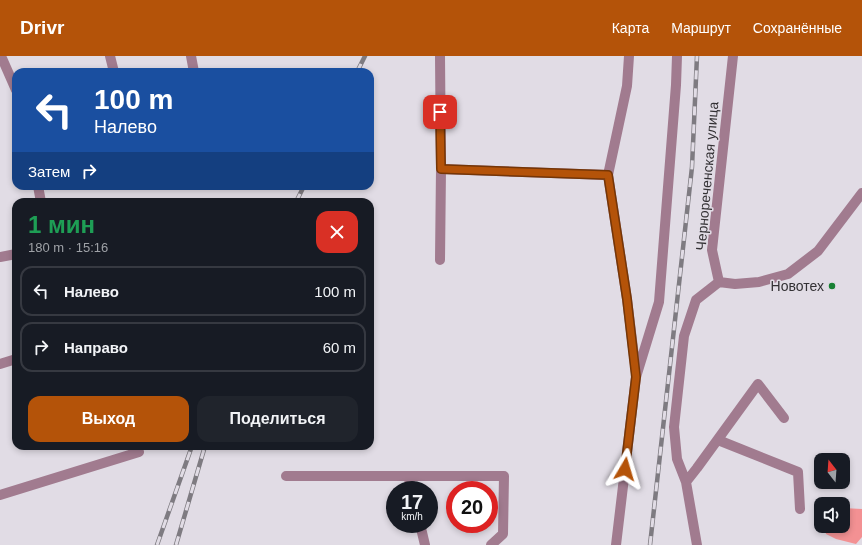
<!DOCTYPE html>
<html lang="ru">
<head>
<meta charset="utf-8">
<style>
	:root { --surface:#171b24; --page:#20242c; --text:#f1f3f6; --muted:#9ea1a6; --line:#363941; --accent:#b45309 }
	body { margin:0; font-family:Helvetica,sans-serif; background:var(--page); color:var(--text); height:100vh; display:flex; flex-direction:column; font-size:15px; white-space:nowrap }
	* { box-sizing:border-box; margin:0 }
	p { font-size:13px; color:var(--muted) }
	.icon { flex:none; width:22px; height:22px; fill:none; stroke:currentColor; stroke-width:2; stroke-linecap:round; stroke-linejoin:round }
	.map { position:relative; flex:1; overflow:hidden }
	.details { position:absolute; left:12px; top:142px; width:362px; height:252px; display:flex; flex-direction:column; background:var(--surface); border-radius:12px; box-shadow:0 2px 6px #0003 }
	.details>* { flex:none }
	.top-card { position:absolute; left:12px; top:12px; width:362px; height:122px; border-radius:12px; box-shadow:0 2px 6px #0003; background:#1a4fa0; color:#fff; overflow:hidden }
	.needle { width:26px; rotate:343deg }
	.tools { position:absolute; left:814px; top:397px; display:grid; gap:8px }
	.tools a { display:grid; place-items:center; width:36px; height:36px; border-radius:8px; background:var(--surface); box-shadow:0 2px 6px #0003; font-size:20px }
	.speed { position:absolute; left:386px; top:425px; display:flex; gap:8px; font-size:20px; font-weight:700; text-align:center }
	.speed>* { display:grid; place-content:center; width:52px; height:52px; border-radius:50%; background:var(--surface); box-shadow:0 2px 6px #0003; line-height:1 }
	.speed small { font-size:10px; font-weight:400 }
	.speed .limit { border:6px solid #d22; background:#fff; color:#111 }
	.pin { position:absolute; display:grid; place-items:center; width:34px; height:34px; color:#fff; margin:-17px; border-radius:8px; box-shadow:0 2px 6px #0006 }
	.me { position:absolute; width:44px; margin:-22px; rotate:7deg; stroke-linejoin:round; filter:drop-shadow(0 0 3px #0008) }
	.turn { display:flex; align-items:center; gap:14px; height:84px; padding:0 16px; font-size:18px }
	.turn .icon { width:52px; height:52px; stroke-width:2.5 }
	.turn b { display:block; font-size:28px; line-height:34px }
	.then { display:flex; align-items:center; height:38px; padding:0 16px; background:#0003; gap:8px; font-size:15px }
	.round { display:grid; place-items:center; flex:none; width:42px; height:42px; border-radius:12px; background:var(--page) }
	.summary { display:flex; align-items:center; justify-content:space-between; height:68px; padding:0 16px }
	h1 { font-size:24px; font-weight:700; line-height:30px; color:#1e9e55 }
	.primary-button { display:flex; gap:8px; margin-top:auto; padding:8px 16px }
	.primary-button a { flex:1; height:46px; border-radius:12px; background:var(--accent); color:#fff; font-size:16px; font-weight:700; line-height:46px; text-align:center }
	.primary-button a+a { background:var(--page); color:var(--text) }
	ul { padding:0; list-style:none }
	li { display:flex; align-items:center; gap:12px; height:50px; margin:0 8px 6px; padding:0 8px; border:2px solid var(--line); border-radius:12px }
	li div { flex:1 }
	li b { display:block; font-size:15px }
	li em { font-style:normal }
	header { display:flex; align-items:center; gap:24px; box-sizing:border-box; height:56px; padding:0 20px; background:var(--accent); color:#fff }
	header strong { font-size:19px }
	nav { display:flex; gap:22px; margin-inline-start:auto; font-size:14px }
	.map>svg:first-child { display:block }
</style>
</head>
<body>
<header>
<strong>Drivr</strong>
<nav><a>Карта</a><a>Маршрут</a><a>Сохранённые</a></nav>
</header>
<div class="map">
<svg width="862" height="489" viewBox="0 0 862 489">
	<rect width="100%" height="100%" fill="#e1dce5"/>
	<path fill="#f39193" d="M843,452L862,453V481L856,488L836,483L826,478L824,470H843Z"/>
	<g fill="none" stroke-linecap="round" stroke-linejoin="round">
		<path stroke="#a17b8f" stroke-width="10" d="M1,0L16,34
			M110,0L114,16
			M191,0L194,16
			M440,0L441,113L440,204
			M629,0L627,30L608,119L627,243L636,317
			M441,113L608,119
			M38,130L41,146
			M0,201L16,198
			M719,226L712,194L733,0
			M719,226L735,228L759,226L788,218L818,195L862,137
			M0,308L16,303
			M718,384L798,416L800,453
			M286,420H504L503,478L491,489
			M408,420L412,434
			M686,426L697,412L758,328L784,362
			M0,439L139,396
			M420,468L425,489
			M616,489L636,321L659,246L676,29L677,0
			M697,489L686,426L677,403L674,371L684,280L696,244L719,226"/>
		<defs>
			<path id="rail" d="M357,16L365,0
				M296,146L304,130
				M157,489L192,390
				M176,489L205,390
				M650,489L692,111L697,0"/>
		</defs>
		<use href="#rail" stroke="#7e7b81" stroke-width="4.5"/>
		<use href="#rail" stroke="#e1dce5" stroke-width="3" stroke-dasharray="9" stroke-linecap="butt"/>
	</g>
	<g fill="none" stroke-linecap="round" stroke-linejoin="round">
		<defs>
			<path id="route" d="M440,56L441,113L608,119L627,243L636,321L625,413"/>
		</defs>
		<use href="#route" stroke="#753606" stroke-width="10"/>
		<use href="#route" stroke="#b45309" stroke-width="7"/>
	</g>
	<circle fill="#188034" stroke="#e1dce5" stroke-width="1.5" cx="832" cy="230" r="4"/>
	<g text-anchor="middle" stroke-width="3" stroke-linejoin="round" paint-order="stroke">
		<g font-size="14" fill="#333134" stroke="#e1dce5">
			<text transform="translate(707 120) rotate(-85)" y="5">Чернореченская улица</text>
		</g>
		<g font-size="14" fill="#333134" stroke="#e1dce5" text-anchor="end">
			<text x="824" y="235">Новотех</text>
		</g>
	</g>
</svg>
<div class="tools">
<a><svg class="needle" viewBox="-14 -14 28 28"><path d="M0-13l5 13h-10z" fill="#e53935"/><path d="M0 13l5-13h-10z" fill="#9ea1a6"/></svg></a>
<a><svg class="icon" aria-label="sound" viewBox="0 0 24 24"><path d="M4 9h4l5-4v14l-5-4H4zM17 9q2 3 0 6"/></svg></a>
</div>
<div class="speed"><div>17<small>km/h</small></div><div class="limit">20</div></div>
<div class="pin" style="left:440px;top:56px;background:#d93025"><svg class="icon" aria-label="arrive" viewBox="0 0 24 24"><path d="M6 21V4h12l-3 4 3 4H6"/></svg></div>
<svg class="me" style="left:625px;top:413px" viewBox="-20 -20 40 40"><path d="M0-17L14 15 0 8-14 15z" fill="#b45309" stroke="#fff" stroke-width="4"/></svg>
<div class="top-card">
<div class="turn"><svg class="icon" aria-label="left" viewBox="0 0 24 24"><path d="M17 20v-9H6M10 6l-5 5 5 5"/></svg><div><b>100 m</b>Налево</div></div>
<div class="then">Затем<svg class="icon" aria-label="right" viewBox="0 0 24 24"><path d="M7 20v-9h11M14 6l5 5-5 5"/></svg></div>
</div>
<section class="details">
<div class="summary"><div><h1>1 мин</h1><p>180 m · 15:16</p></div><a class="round" style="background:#d93025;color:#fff"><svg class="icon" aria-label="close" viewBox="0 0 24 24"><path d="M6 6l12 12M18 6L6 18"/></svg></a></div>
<ul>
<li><svg class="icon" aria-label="left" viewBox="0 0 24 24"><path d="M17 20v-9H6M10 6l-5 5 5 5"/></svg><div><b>Налево</b></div><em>100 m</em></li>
<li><svg class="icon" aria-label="right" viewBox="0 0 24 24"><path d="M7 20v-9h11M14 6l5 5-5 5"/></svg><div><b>Направо</b></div><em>60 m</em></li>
</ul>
<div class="primary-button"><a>Выход</a><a>Поделиться</a></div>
</section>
</div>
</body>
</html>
